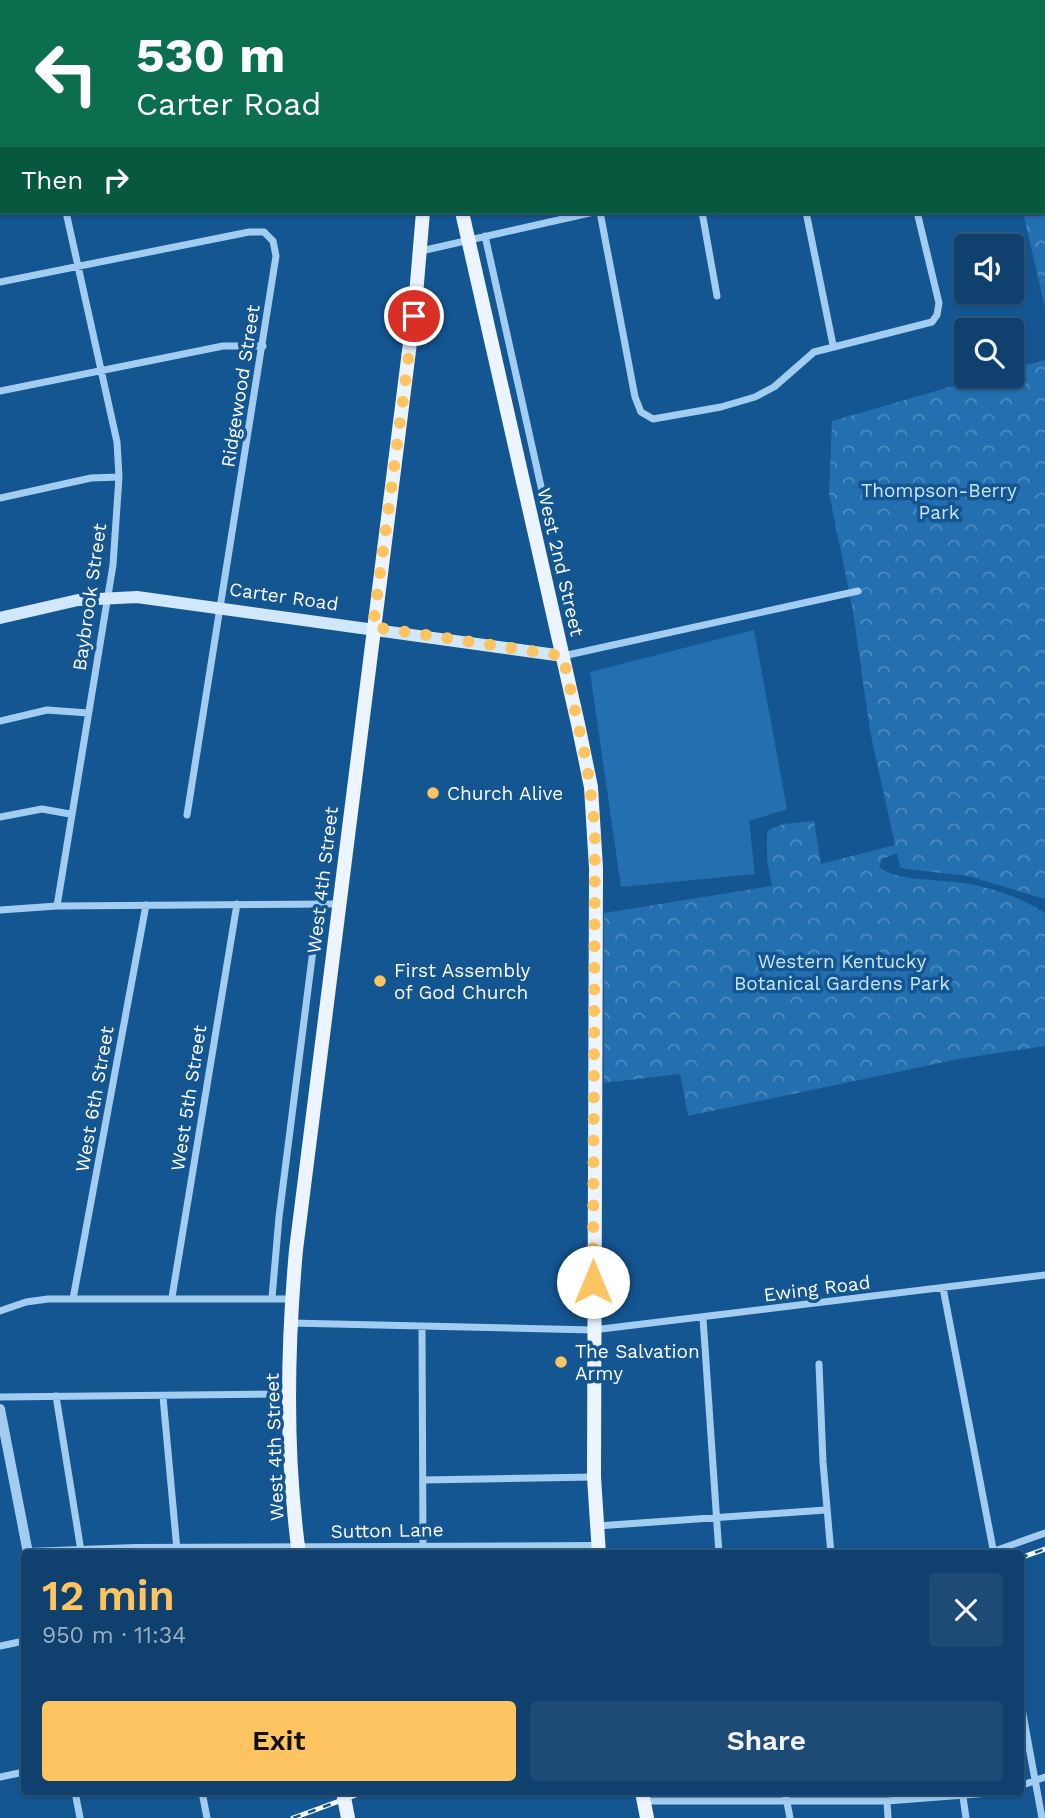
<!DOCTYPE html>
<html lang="en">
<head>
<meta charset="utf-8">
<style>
	:root { --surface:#0f406e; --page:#1d4b76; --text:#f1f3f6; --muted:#9bafc2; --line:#2f5981; --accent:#ffc462 }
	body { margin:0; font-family:"Work Sans",sans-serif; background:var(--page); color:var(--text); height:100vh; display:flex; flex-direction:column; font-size:26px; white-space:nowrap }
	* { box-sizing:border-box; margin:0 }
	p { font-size:23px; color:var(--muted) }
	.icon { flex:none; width:38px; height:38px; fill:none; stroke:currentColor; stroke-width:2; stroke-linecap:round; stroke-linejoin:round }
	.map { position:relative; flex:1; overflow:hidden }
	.details { position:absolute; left:21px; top:1550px; width:1003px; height:245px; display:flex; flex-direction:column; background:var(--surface); border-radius:7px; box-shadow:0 2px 5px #0004,0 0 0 2px var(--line) }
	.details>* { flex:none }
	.guide { position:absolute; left:0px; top:0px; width:1046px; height:214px; box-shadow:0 2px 5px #0004,0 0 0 2px var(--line); background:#0b6e4f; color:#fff; overflow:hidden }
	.fabs { position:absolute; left:954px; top:234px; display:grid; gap:14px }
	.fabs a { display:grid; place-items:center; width:70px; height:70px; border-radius:7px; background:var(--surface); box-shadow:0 2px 5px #0004,0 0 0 2px var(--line); font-size:35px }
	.pin { position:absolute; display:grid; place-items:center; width:60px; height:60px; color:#fff; margin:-30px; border:4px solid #fff; border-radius:50%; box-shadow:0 2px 7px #0007 }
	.me { position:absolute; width:77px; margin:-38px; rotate:0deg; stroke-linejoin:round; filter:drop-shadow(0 0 5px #0008) }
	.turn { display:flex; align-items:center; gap:24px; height:147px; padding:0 21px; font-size:32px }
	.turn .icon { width:91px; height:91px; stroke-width:2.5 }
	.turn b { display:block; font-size:49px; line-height:60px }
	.then { display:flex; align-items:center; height:66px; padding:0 21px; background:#0003; gap:14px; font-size:26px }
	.round { display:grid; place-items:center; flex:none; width:74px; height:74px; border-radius:7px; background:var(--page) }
	.head { display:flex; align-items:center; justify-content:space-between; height:119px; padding:0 21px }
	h1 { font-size:42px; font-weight:600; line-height:52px; color:var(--accent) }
	.action { display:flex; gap:14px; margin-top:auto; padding:14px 21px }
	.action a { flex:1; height:80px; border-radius:7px; background:var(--accent); color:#111; font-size:28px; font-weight:600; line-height:80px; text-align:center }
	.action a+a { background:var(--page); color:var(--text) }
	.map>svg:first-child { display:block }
</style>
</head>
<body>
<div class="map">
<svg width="1045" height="1818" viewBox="0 0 1045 1818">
	<defs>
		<pattern id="park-crowns" width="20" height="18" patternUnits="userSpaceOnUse" patternTransform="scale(1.75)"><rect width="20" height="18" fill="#236faf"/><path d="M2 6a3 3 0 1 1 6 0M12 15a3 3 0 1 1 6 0" fill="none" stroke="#4f8cbf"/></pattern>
	</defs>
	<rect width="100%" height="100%" fill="#145692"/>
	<path fill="#236faf" d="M754,630L787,809L749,821L755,874L621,887L590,672Z"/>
	<path fill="url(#park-crowns)" d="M1045,177V307L1023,212H1045Z
		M1045,360V899L968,876L906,869L900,867L897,853L882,859L879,867C895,882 947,879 969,884C996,889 1022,898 1045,913V1046L959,1059L688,1116L680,1074L604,1083V913L772,886L767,860V831L783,824L814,821L821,864L895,845L870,731L853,611L829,493L832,421L988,376H1012V369Z"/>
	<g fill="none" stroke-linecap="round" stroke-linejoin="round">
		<path stroke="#a2cdf1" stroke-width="7" d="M606,0V2
			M712,0V2
			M901,0L908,2
			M23,1V2
			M862,2L863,0
			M939,2L940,0
			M0,61L2,60
			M0,174H2
			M600,212L635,397L641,412L653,419L721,407L755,397L774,387L814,352L932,322L937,315L939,303L917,212
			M702,212L717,296
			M806,212L833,345
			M485,236L542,491
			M421,251L594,212
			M0,282L249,232H264L273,241L276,256L187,815
			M0,391L223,346H263
			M0,498L91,478L119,477
			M563,656L858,591
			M0,721L47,710L88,713
			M0,817L42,809L70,814
			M57,906L113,565L119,477L117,442L66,212
			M0,910L57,906L339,904
			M943,1288L994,1554
			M172,1297L237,904
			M272,1298L279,1217L319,903
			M73,1299L146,905
			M0,1311L26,1302L48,1299H292
			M703,1318L719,1554
			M290,1323L593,1330L1045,1275
			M422,1328L423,1547
			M819,1364L823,1462L831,1554
			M56,1396L81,1551
			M0,1397L289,1394
			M163,1397L177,1550
			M423,1480L594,1477
			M597,1526L826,1510
			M986,1554L1045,1533
			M0,1646L24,1641
			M1020,1698L1042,1818
			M0,1777L24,1772
			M1020,1786L1045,1777
			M75,1792L80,1818
			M202,1792L207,1818
			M785,1792L790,1818
			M963,1797L966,1818
			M644,1801H887L1003,1792
			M887,1801L888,1818"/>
		<path stroke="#a2cdf1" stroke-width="10" d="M0,1409L28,1553L135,1549L598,1547"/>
		<path stroke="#d0e7fc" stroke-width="12" d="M0,618L78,600L137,597L563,656"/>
		<path stroke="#ecf5ff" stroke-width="14" d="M410,0V2
			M429,0V2
			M462,212L578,724L591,787L596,868L594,1477L599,1554
			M299,1554C285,1453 287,1351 296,1250L416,295L423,212
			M642,1792L647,1818"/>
		<defs>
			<path id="rail" d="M1020,1558L1045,1549
				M293,1818L364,1792"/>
		</defs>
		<use href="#rail" stroke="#fff" stroke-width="5"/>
		<use href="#rail" stroke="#145692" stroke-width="2.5" stroke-dasharray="8" stroke-linecap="butt"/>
		<path stroke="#ecf5ff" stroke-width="14" d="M343,1792L348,1818"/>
	</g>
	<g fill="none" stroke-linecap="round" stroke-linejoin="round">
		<path stroke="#ffc462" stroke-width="12" stroke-dasharray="0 21.6" d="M414,316L373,627L563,656L587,765L595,828L593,1282"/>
	</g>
	<g fill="#ffc462" stroke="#145692" stroke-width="2.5">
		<circle cx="433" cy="793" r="7"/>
		<circle cx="380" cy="981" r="7"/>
		<circle cx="561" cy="1362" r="7"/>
	</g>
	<g text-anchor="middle" stroke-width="7" stroke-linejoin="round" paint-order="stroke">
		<g font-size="19" fill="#fff" stroke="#145692">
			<text transform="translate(240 386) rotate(-81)" y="7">Ridgewood Street</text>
			<text transform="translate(561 562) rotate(77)" y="7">West 2nd Street</text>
			<text transform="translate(284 596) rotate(8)" y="7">Carter Road</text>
			<text transform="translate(89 597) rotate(-82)" y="7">Baybrook Street</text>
			<text transform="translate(322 880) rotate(-83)" y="7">West 4th Street</text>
			<text transform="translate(188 1098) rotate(-81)" y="7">West 5th Street</text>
			<text transform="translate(94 1099) rotate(-80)" y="7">West 6th Street</text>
			<text transform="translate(817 1288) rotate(-7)" y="7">Ewing Road</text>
			<text transform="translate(274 1447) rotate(-92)" y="7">West 4th Street</text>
			<text transform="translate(387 1530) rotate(-1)" y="7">Sutton Lane</text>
		</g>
		<g font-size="19" fill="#c9e5fc" stroke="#145692">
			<text x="939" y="497">Thompson-Berry<tspan x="939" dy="22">Park</tspan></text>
			<text x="842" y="968">Western Kentucky<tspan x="842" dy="22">Botanical Gardens Park</tspan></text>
		</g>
		<g font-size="19" fill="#fff" stroke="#145692" text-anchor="start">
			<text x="447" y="800">Church Alive</text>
			<text x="394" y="977">First Assembly<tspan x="394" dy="22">of God Church</tspan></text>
			<text x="575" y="1358">The Salvation<tspan x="575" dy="22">Army</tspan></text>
		</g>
	</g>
</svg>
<div class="fabs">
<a><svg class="icon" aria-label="sound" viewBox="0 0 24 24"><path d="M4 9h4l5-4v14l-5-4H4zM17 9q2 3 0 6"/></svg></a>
<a><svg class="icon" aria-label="search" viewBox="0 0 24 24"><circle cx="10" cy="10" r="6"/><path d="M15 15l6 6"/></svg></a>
</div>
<div class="pin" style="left:414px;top:316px;background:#d93025"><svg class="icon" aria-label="arrive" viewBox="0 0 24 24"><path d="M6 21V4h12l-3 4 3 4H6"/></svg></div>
<svg class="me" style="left:593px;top:1282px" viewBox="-20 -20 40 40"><circle r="19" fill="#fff"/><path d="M0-13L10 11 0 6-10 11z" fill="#ffc462"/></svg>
<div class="guide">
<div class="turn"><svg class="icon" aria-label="left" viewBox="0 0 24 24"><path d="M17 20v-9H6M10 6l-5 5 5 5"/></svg><div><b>530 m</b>Carter Road</div></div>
<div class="then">Then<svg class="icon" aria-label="right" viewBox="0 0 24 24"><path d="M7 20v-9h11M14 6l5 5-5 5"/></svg></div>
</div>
<section class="details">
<div class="head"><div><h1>12 min</h1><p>950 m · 11:34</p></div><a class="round"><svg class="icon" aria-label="close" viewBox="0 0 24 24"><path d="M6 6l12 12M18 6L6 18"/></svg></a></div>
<div class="action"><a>Exit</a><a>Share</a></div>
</section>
</div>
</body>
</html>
